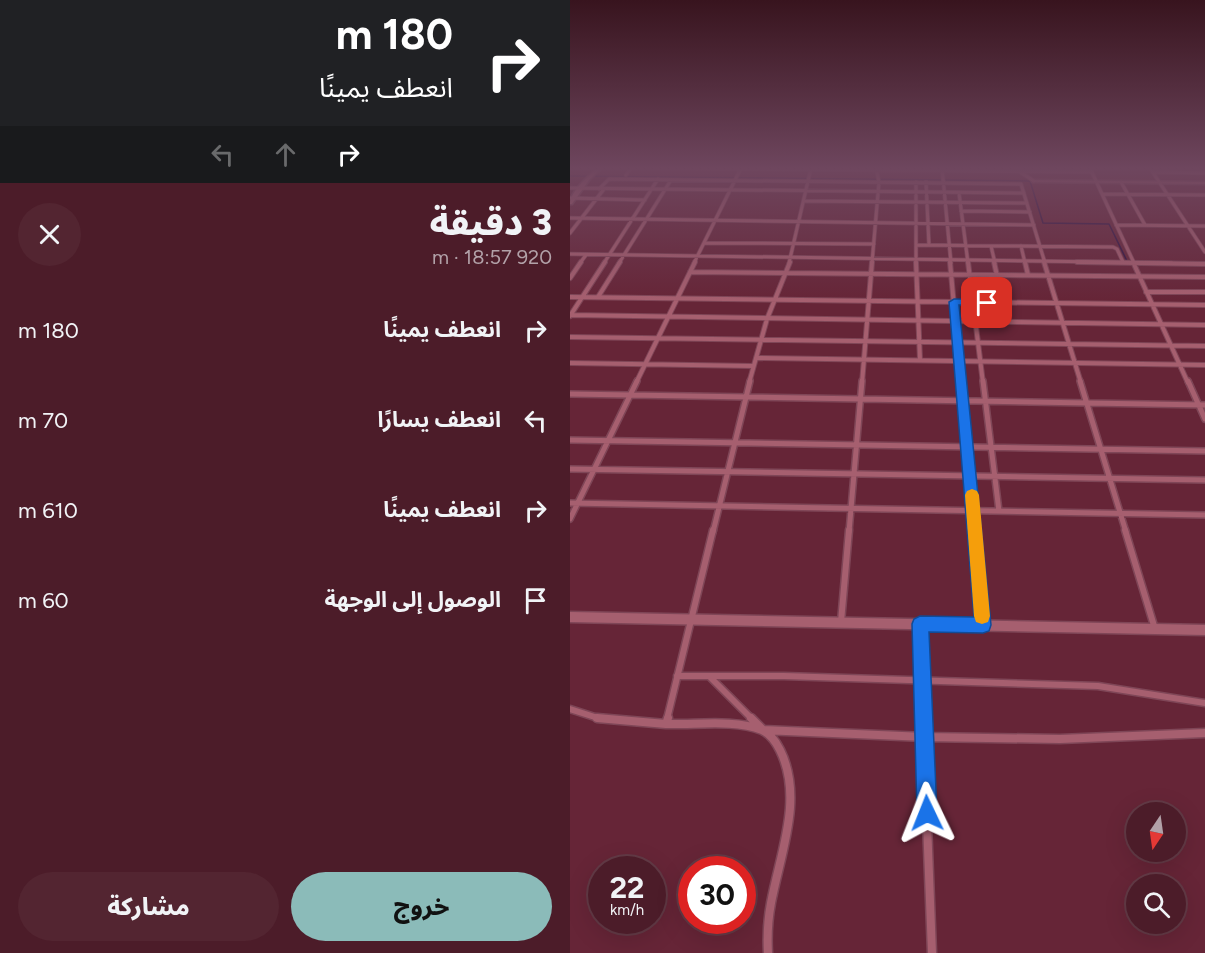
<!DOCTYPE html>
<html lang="ar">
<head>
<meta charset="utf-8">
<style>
	:root { --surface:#4c1c29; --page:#532531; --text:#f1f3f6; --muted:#b2a1a8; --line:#633a46; --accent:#8bbbb9 }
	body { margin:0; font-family:Figtree,"Noto Sans Arabic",sans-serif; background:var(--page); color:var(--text); direction:rtl; height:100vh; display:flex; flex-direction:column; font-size:22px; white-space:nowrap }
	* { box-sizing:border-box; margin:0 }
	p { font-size:20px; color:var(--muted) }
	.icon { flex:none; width:33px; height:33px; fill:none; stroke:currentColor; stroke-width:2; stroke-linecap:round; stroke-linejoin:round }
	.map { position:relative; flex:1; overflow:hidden; direction:ltr }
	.details { display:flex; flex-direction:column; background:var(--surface); width:570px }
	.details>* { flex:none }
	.top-card { background:#202124; color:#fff; overflow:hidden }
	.needle { width:39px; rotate:193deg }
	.tools { position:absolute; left:556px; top:802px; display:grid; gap:12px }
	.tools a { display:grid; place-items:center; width:60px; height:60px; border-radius:50%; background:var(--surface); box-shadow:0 6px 24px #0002,0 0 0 2px var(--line); font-size:30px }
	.speed { position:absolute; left:18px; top:856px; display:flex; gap:12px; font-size:30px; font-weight:700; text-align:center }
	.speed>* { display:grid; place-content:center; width:78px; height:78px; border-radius:50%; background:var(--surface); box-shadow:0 6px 24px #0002,0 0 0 2px var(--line); line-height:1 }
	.speed small { font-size:15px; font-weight:400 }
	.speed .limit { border:9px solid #d22; background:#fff; color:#111 }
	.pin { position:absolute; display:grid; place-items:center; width:51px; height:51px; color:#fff; margin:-26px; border-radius:12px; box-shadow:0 3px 9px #0006 }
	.me { position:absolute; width:66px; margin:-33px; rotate:358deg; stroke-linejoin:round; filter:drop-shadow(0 0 4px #0008) }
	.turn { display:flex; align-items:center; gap:21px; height:126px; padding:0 18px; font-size:27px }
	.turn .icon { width:78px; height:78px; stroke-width:2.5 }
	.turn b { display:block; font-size:42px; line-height:51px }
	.lanes { display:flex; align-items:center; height:57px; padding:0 18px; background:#0003; justify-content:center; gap:30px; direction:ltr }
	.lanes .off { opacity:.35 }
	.round { display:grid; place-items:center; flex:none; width:63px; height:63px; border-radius:32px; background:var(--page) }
	.headline { display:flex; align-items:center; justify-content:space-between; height:102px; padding:0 18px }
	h1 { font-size:36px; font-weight:800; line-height:45px }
	.cta { display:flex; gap:12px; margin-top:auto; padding:12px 18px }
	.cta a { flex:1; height:69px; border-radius:36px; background:var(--accent); color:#111; font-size:24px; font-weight:800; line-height:69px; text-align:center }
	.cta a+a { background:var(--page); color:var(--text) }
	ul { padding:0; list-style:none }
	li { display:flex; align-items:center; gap:18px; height:90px; padding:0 18px }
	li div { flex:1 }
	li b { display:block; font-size:22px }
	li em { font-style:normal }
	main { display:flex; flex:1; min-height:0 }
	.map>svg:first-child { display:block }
</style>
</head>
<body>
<main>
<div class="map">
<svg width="635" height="953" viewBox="0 0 635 953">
	<rect width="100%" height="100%" fill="#662537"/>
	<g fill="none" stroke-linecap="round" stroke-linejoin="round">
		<path stroke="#2d1342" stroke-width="1.5" d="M0,176L460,181L473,223L539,224L557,261L635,262"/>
		<defs>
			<path id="street-far4" d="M81,168L522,172
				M372,168L381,263
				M520,168L564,263
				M580,168L635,252
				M450,172L464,181
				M583,172L635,173
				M56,175L61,168
				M346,182V263
				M356,182L359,245
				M551,182L575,225
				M0,188L454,193
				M29,189L39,179L451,184L475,263
				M389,193L398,263
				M532,194L635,195
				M0,198L75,200
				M235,201L457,203
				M391,211L460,212
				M0,218L464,225
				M546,225L635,226
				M0,233L34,189
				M134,243L304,244
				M346,245L543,247L547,249L553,262
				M421,246L425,263
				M451,246L455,263
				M0,254L602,263
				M10,263L16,255
				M34,263L88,179
				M49,263L101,180
				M124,263L171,168
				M219,263L241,168
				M302,263L309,182L306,168"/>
			<path id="street-far3" d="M346,262L350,360
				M380,262L391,383
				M398,262L413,383
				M424,262L433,303
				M455,262L458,275
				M474,262L511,383
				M507,262L635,264
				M563,262L618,383
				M120,272L635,277
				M0,278L11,262
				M576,292H635
				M0,297L635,305
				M28,297L50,262
				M0,315L635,325
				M0,316L35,262
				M0,337L635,346
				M186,358L635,365
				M0,363L183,366
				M66,383L125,262
				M179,383L197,319L220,262
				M292,383L302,262"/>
			<path id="street-far2" d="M391,381L405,532
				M413,381L429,511
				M510,381L556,532
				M618,381L635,419
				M0,394L635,405
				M0,440L635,451
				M0,469L635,480
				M0,503L635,515
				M0,519L67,381
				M143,532L180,381
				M279,532L292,381"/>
			<path id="street-far1" d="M405,530L413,625
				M555,530L585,629
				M271,622L279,530
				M350,624L353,719
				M107,676H214L528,686L635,703
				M140,677L182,719
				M0,709L31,719
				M97,719L143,530"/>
			<path id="street" d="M27,718L96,724
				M98,718L96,724C126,725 164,719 192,730C201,734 206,742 210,750C234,798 210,854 201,903C198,919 197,936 198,953
				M181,718L193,730L355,737L490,739L635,733
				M353,718L362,953"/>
			<path id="secondary" d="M28,168H32L20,179L2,204H0C0,192 18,176 28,168Z
				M464,180L635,182V184L462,182V180Z
				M0,612L635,625V635L0,622Z"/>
		</defs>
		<use href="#street-far4" stroke="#7f4657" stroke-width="4.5"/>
		<use href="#street-far3" stroke="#7f4657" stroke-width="6"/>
		<use href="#street-far2" stroke="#7f4657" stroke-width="8"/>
		<use href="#street-far1" stroke="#7f4657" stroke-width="9"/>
		<use href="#street" stroke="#7f4657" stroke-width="11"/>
		<use href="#secondary" stroke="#7f4657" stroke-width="3"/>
		<use href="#street-far4" stroke="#a65f6f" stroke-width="3"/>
		<use href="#street-far3" stroke="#a65f6f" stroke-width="4"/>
		<use href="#street-far2" stroke="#a65f6f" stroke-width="5"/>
		<use href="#street-far1" stroke="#a65f6f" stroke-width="6"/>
		<use href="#street" stroke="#a65f6f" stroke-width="8"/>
		<use href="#secondary" fill="#a65f6f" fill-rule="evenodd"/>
	</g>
	<linearGradient id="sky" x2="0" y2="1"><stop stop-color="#38141e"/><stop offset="0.56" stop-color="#6e465e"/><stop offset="1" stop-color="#6e465e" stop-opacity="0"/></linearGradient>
	<rect width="635" height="301" fill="url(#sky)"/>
	<path fill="#1a73e8" stroke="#114b97" stroke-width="1.5" d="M384,299H417L423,303L417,306L389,305L421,625L419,631L413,633L359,632L367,813L365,821L357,824L350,821L347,813L342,624L344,619L350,616L404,617L379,302Z"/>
	<path fill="#f59e0b" d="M402,489L407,491L409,495L420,616L418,622L412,624L406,622L404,616L395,495L397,491Z"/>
</svg>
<div class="tools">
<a><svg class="needle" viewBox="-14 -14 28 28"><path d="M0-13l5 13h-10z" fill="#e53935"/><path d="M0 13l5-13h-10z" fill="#b2a1a8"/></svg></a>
<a><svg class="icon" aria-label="search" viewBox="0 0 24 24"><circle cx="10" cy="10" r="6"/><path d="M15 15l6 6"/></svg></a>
</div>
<div class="speed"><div>22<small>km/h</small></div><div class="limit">30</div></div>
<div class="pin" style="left:417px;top:303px;background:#d93025"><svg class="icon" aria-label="arrive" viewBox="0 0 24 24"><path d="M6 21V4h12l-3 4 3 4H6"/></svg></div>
<svg class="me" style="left:357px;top:813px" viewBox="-20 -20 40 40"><path d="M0-17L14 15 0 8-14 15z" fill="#1a73e8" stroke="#fff" stroke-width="4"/></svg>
</div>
<section class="details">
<div class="top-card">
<div class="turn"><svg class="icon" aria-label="right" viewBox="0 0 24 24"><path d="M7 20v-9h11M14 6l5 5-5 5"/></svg><div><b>180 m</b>انعطف يمينًا</div></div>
<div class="lanes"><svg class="icon off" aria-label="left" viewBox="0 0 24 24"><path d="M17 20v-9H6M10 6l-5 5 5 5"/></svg><svg class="icon off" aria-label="ahead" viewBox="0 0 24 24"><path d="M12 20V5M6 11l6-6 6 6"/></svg><svg class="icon" aria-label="right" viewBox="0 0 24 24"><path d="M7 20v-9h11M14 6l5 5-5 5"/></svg></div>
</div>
<div class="headline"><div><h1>3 دقيقة</h1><p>920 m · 18:57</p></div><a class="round"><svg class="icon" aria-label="close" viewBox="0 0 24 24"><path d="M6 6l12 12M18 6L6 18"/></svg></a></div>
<ul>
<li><svg class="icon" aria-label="right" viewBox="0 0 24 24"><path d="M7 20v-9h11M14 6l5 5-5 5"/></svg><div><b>انعطف يمينًا</b></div><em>180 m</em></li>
<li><svg class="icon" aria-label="left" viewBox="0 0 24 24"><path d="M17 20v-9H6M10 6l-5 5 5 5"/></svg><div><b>انعطف يسارًا</b></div><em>70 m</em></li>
<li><svg class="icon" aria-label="right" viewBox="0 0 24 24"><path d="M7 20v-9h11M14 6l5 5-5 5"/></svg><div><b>انعطف يمينًا</b></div><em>610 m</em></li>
<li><svg class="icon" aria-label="arrive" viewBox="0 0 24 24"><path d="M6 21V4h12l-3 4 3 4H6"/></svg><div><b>الوصول إلى الوجهة</b></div><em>60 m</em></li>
</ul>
<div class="cta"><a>خروج</a><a>مشاركة</a></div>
</section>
</main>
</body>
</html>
